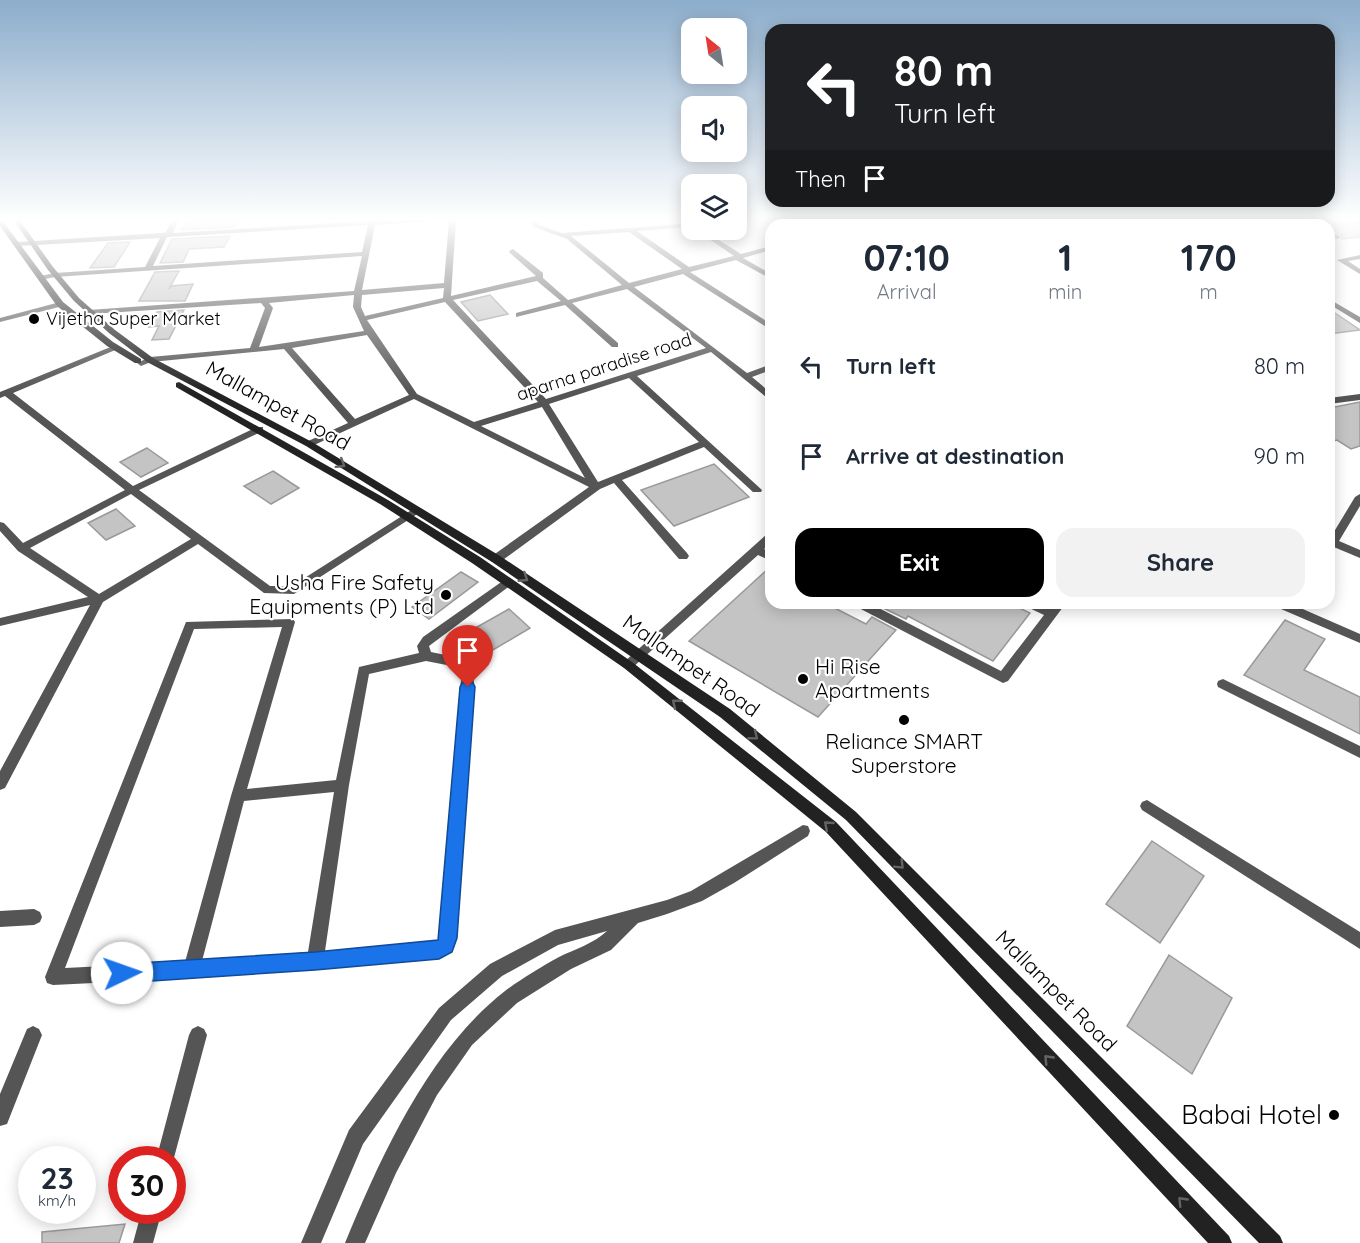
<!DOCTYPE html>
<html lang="en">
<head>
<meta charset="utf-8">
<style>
	:root { --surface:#fff; --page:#f2f2f3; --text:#1f2937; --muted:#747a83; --accent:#000 }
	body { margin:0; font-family:Quicksand,sans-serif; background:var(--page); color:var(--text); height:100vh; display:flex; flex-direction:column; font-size:22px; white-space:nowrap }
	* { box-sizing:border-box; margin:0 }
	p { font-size:20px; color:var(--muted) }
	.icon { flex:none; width:33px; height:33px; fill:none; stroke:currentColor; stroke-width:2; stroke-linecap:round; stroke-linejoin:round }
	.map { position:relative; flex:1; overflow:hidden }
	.sheet { position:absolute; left:765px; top:219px; width:570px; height:390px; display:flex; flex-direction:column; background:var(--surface); border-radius:18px; box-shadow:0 3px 15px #0003 }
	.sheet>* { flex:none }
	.guide { position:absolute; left:765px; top:24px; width:570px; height:183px; border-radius:18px; box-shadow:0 3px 15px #0003; background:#202124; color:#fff; overflow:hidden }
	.needle { width:39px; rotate:330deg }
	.tools { position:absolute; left:681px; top:18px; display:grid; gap:12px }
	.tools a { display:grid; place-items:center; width:66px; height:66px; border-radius:12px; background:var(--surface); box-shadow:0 3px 15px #0003; font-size:30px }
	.speed { position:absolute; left:18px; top:1146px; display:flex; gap:12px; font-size:30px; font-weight:700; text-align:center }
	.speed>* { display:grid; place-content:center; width:78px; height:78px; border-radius:50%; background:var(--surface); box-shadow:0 3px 15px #0003; line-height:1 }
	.speed small { font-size:15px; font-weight:400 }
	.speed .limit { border:9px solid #d22; background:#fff; color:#111 }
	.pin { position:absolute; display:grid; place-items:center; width:51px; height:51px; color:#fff; margin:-62px -26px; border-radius:50% 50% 50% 0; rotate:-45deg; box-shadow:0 0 6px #0007 }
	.pin .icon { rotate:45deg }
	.me { position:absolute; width:66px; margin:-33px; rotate:87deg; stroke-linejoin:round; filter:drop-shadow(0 0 4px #0008) }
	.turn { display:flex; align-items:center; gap:21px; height:126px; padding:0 30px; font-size:27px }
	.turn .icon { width:78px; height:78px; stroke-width:2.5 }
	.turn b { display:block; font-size:42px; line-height:51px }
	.then { display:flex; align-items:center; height:57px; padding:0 30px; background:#0003; gap:12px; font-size:22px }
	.eta { display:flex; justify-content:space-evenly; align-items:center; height:102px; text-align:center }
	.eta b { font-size:36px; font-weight:800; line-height:42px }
	.button { display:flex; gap:12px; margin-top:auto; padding:12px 30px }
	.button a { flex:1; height:69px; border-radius:18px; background:var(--accent); color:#fff; font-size:24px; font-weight:800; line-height:69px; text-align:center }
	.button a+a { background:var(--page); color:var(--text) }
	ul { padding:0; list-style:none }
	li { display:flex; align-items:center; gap:18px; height:90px; padding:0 30px }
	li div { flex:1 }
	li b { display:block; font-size:22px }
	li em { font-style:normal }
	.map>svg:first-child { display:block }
</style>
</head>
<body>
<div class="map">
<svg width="1360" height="1243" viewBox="0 0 1360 1243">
	<rect width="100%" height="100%" fill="#fff"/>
	<path fill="#c4c4c4" stroke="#999" stroke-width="1.5" d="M197,218H238L234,227L181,230L188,220Z
		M1329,218H1343L1360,227V237L1342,239V235L1329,229Z
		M230,236L224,247L189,249L183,262L160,263L172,239Z
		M130,242L114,267L90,268L108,243Z
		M179,271L169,289L171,286L193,284L185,301H139L155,272Z
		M490,295L508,314L478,321L461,302Z
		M1329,309L1360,330L1329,334Z
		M184,310L169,339L152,340L159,326L149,327L157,312Z
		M1360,402V446L1351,449L1337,440L1329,442V408Z
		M147,448L168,463L141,477L120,462Z
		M714,464L749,497L674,526L641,490Z
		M273,471L299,488L271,504L244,486Z
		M116,509L135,526L106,540L88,523Z
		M771,566V603H825L866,624L872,617L896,630L818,717L689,641Z
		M461,572L478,582L429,619L412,607Z
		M885,603H1009L1030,613L993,661L908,616L906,619L881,607Z
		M509,609L530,628L481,657L468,655L454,640Z
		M1285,620L1325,639L1304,670L1360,697V734L1244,675Z
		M1152,841L1204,876L1160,943L1106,904Z
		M1169,955L1232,998L1192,1074L1127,1026Z
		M125,1224L119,1243H42V1232Z"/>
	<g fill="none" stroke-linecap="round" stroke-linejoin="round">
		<path fill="#555" fill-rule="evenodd" d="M173,218H179L173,233L369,221L370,218H376V221L460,218L456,220L451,296L536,276L510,253L509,251L513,249L543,273V278L568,300L622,285L567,239L534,227L528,218H534L539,225L562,233L692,223V227L637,231L689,267L734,256L696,230H703L741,254L771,246V250L743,258L771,274V279L736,260L690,272L771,324V330L683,274L634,287L747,373L771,364V370L752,377L771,393V401L711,352L637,376L762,490L761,492H753L704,447L622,480L687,553L689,556L687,559H679L614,483L600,489L500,562H492L490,559L492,556L589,487L414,399L312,446H306V442L348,423L284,349L151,362L141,366L137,363L150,357L250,348L265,308L261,303L90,314L76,318L72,316L89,310L354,291L362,256L55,277L40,280V276L55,273L145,267L160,238L17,246L13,244L17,242L162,233L166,232ZM449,220L444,283L362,290L375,225ZM368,225L362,252L153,266L167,237ZM629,232L682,269L629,283L571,236ZM537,281L561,301L516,313V317L565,305L612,347H618V343L572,303L627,289L706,348L546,399L453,300ZM444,288L443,298L365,316L361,307L362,295ZM354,295L353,307L364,331L259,347L273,308L269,303ZM445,302L538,402L474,422L417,394L367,320ZM367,335L409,395L355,419L292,348ZM629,378L699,442L598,482L549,404ZM542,407L585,478L481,426Z
			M811,218H820L798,225H787Z
			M948,218H955L947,225H940Z
			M1105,218H1126L1123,220L1064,225H1037L1040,223Z
			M1198,218H1205L1215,225H1207Z
			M1299,218H1306L1318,225H1310Z
			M1348,218H1355L1360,220V225Z
			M1329,231L1341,237L1337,239L1329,236Z
			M1360,255V259L1348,261L1360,269V274L1337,260Z
			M1329,299L1360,317V323L1329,304Z
			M60,302H63V306L0,322V318Z
			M1329,337H1334L1335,339L1329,341Z
			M113,346L120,348L13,393L133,486L257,427H263V431L139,490L270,586H292L413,509H421L422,511L294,594L264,593L198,544L103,602L5,788L0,790V771L90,605L0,626V618L88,597L18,551L0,531V522L4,523L23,543L125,490L5,396L0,398V392ZM131,494L191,539L99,594L30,548Z
			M1360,394V400L1329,404V398Z
			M1360,494V506L1339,541L1360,550V558L1329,545V540L1355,497Z
			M771,533V543L764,549L771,552V561L758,555L632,668H624L622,665L624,662L767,534Z
			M507,578L511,579L513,582L511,585L429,646L431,652L469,660L473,662L475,665L456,938L452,951L439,958C310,968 182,979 53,985L47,983L45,977L186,622L293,619L295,622L247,789L336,780L359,667L419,653L417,646L423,637ZM282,627L231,796L185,962L65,968L194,629ZM426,661L462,668L439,940L436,942L325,951L349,785L369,674ZM334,792L308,952L202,961L244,801Z
			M853,603H869L1001,671L1044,615L1025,606L1023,603H1039L1050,608L1054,603H1066L1008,681L1003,683L855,606Z
			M1272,603H1289L1360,634V643L1274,606Z
			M1223,679L1360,746V758L1218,687L1217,684L1218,681Z
			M1147,800L1360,932V949L1142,810L1140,806L1142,802Z
			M803,825L808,826L810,831L808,836L734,883L702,901L667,914L638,923L611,950L571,969L517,1003L472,1045L437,1095L396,1173L365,1243H345C381,1156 429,1050 505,991C521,979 541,967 559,957C575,949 593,944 607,931L558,945L502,976L451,1020L363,1144L321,1243H301L349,1130L439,1008L490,964L555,930L667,900L691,891Z
			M34,909L40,912L42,917L40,922L34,925L0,927V911Z
			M33,1026L39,1029L42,1035L7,1124L0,1126V1094L27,1029Z
			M198,1026L204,1029L207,1035L172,1165V1160H156L189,1035L192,1029Z
			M142,1210H162L153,1243H133Z"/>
		<path fill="#222" fill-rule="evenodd" d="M12,218H18L53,267L79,298L115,330L153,358L312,442L500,556L730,709L856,812L1280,1236L1283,1243H1259L846,820L720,717L492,562L306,446L147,362L109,333L74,301L48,270Z
			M0,219L2,220L63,302L113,342L141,359V363H135L107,346L57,306L0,226Z
			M179,382L388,500L480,557L632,662L836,822L1229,1236L1232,1243H1208L826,832L624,668L472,563L380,504L176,387V383Z"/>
	</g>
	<defs><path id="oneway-chevron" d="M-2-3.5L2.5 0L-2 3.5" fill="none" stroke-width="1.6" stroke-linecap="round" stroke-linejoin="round" transform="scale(1.5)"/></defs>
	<g stroke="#646464">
		<use href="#oneway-chevron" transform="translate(341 464) rotate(32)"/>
		<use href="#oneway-chevron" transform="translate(524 578) rotate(33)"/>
		<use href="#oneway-chevron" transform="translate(676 703) rotate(-141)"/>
		<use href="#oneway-chevron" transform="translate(754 736) rotate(39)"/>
		<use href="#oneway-chevron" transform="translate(828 825) rotate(-139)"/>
		<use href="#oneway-chevron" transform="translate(900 865) rotate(45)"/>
		<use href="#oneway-chevron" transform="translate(1048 1059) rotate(-134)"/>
		<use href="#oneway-chevron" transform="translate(1182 1201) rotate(-134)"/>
	</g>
	<linearGradient id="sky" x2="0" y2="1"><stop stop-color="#8cadcc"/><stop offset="0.56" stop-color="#fff"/><stop offset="1" stop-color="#fff" stop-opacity="0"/></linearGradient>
	<rect width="1360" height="392" fill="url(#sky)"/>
	<path fill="#1a73e8" stroke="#114b97" stroke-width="1.5" d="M468,682L473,683L475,687L457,938L452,952L439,959L315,970L122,983L115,980L113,973L115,967L122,964L315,952L438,940L460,687L462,683Z"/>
	<g fill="#000" stroke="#fff" stroke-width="2">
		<circle cx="34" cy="319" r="6"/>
		<circle cx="446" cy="595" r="6"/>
		<circle cx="803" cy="679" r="6"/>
		<circle cx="904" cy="720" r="6"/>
		<circle cx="1334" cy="1115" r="6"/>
	</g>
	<g text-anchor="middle" stroke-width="4.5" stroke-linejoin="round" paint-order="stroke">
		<g font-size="18" fill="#000" stroke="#fff" text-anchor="start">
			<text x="46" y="325">Vijetha Super Market</text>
		</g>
		<g font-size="18" fill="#000" stroke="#fff">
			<text transform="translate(604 367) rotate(-18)" y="6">aparna paradise road</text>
		</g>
		<g font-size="21" fill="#000" stroke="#fff">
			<text transform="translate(278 406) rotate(29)" y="7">Mallampet Road</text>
			<text transform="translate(691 666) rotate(35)" y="7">Mallampet Road</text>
			<text transform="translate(1056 991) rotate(45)" y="7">Mallampet Road</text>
		</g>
		<g font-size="21" fill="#000" stroke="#fff" text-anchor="end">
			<text x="434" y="590">Usha Fire Safety<tspan x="434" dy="24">Equipments (P) Ltd</tspan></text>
			<text x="815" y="674" text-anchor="start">Hi Rise<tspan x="815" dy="24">Apartments</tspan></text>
			<text x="904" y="749" text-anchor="middle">Reliance SMART<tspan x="904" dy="24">Superstore</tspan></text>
		</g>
		<g font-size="26" fill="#000" stroke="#fff" text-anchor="end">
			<text x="1322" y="1124">Babai Hotel</text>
		</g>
	</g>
</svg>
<div class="tools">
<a><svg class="needle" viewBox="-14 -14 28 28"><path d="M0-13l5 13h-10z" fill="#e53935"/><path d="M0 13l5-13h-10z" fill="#747a83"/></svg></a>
<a><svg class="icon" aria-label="sound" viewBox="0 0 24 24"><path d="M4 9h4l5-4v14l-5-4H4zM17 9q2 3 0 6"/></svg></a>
<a><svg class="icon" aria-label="layers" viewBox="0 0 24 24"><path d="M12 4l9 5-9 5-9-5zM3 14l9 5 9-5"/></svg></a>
</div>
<div class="speed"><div>23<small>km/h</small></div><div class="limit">30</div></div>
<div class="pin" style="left:468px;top:687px;background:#d93025"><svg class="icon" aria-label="arrive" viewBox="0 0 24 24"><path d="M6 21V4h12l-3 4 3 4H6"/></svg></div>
<svg class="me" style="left:122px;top:973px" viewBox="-20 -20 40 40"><circle r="19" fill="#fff"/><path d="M0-13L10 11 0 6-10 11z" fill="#1a73e8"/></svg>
<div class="guide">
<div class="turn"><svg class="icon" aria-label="left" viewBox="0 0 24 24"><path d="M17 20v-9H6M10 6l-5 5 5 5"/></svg><div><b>80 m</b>Turn left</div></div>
<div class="then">Then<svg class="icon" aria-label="arrive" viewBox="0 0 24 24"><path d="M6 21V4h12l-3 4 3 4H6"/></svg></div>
</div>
<section class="sheet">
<div class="eta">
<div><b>07:10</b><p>Arrival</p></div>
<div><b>1</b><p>min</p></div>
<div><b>170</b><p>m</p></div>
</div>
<ul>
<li><svg class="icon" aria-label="left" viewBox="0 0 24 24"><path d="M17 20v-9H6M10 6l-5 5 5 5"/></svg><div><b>Turn left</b></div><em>80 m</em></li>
<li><svg class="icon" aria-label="arrive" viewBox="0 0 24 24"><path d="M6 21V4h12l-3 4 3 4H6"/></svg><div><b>Arrive at destination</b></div><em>90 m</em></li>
</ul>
<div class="button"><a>Exit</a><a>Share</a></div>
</section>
</div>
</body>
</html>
